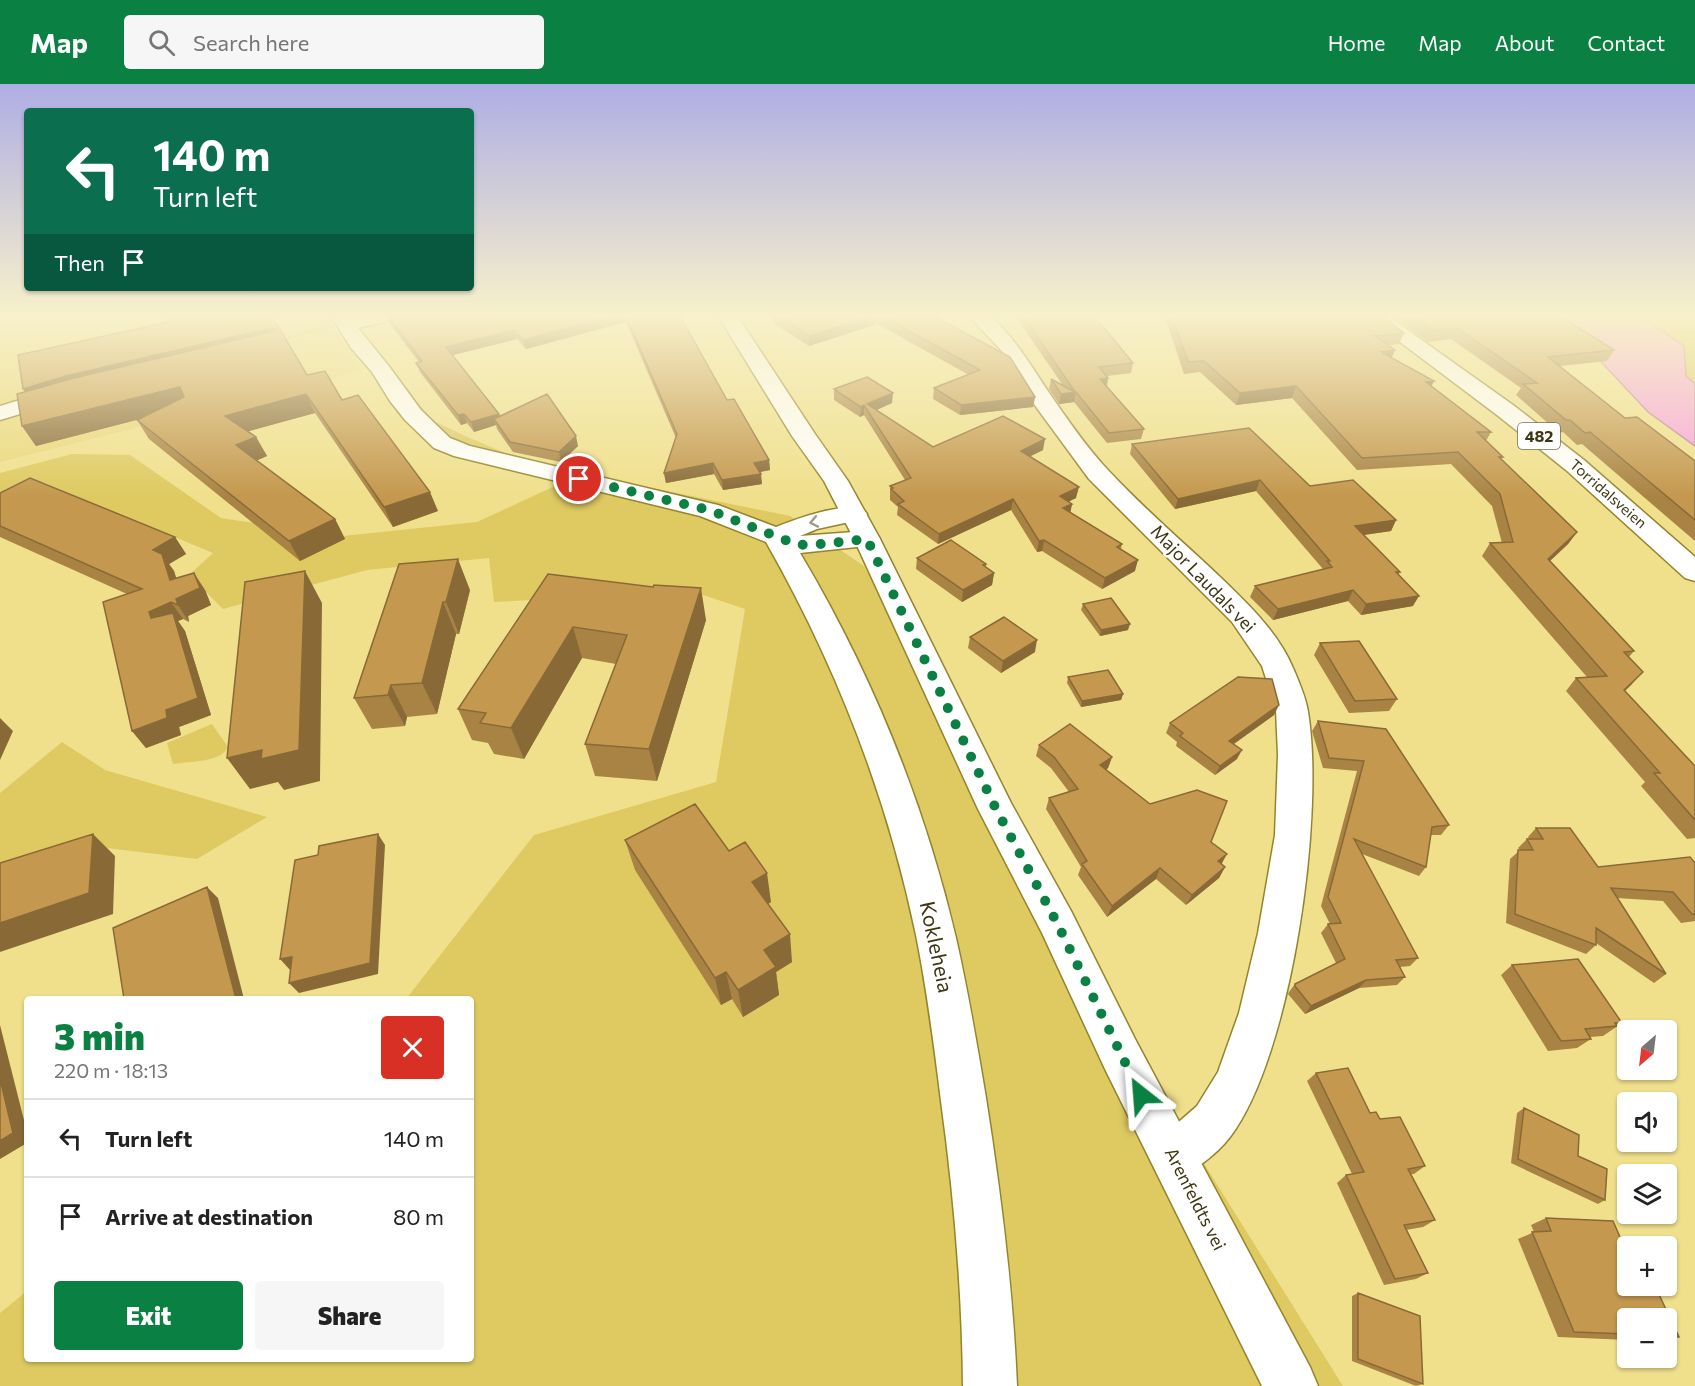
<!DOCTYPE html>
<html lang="en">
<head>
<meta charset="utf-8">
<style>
	:root { --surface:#fff; --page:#f6f6f6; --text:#222; --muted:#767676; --line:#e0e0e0; --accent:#0b8043 }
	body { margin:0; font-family:Commissioner,sans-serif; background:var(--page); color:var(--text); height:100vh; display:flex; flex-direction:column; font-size:22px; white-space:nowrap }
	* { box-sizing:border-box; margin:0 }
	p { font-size:20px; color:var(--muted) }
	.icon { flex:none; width:33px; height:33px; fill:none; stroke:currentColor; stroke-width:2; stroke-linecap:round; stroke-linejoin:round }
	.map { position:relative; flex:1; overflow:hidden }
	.side { position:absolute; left:24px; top:912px; width:450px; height:366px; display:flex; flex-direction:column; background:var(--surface); border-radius:6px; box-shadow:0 2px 4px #0004 }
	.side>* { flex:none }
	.top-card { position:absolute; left:24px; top:24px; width:450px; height:183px; border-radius:6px; box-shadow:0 2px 4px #0004; background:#0b6e4f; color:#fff; overflow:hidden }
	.needle { width:39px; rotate:208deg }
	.controls { position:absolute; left:1617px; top:936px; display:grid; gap:12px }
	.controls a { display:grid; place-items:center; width:60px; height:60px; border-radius:6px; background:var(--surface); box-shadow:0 2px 4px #0004; font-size:30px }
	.pin { position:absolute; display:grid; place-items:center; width:51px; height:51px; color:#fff; margin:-26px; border:3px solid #fff; border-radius:50%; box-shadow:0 2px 6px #0007 }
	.me { position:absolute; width:66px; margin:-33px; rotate:332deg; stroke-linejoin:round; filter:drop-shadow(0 0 4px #0008) }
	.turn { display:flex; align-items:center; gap:21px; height:126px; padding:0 30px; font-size:27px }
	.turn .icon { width:78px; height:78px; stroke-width:2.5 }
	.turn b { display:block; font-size:42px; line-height:51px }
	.then { display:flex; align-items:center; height:57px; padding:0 30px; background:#0003; gap:12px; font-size:22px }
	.round { display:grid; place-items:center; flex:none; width:63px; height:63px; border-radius:6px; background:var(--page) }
	.headline { display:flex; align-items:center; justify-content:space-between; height:102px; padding:0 30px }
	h1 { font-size:36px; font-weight:800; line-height:45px; color:var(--accent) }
	.button { display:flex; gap:12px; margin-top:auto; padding:12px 30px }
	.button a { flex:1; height:69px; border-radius:6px; background:var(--accent); color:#fff; font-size:24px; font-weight:800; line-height:69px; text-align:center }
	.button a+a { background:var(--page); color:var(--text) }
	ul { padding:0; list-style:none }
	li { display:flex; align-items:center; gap:18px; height:78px; padding:0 30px; border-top:2px solid var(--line) }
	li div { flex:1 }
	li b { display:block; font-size:22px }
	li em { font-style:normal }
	header { display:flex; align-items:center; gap:36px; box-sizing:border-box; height:84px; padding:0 30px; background:var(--accent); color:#fff }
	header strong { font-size:28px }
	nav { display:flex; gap:33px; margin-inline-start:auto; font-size:21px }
	.search { width:420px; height:54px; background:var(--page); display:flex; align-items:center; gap:15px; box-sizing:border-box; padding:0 21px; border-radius:6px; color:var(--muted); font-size:22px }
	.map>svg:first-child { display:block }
</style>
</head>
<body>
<header>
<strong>Map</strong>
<div class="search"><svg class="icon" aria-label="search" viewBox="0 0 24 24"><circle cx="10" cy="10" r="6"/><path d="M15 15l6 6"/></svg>Search here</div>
<nav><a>Home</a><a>Map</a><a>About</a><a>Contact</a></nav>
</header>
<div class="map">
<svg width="1695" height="1302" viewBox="0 0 1695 1302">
	<rect width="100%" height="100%" fill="#f0e08c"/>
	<path fill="#ead87b" d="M0,230H324L362,287L0,378Z"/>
	<path fill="#deca61" d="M336,230L434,337L461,350L529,379L790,432L864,482L927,587L1105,921L1343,1302H0V1229L27,1207V1275H471V915H406L534,751L716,698L745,525L694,508L494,518L489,474L367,486L223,525L189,491L213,469L45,399L0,419V389L72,370L130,371L221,434L343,452L477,438L572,394L462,367L358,260L346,241L283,256Z
		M1637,230H1695V300L1686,292L1684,262Z
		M212,640L228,663C221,679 189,677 173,680L167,659Z
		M62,658L105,686L267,733L197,775L107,764L0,792V709Z"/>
	<path fill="#f7a4de" stroke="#bf83a1" stroke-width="1.5" d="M1546,230H1637L1684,262L1686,292L1695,300V362L1648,328L1590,266Z"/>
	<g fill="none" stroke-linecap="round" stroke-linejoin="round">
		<defs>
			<path id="street" d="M330,230H349L351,234L365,230H401L399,234L358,244L388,281L421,326L450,354L470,362L718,421L776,443C799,434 839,419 863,425L867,430L863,435L817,445L800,452L867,447L876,449L880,455L876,461L800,469C871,588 924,718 956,854C968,907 977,960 986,1014C1001,1110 1013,1205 1017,1302H963C962,1206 954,1112 941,1017C934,961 927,906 916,851C887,712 836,581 766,458L700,432L454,372L434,364L405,336L390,317L372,288L351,264Z
				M967,230H988C1017,255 1033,286 1054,316C1070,339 1088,365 1107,385C1142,423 1182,457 1219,492C1247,519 1278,548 1293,584C1299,598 1306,614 1308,628C1325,730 1292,971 1230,1053C1216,1071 1193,1088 1173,1096L1157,1089L1150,1073L1157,1057L1197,1022L1218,988L1239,929L1258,849L1275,751L1278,671L1276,626L1262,582L1232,538L1089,395L1034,320L1001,266Z
				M62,303L70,305L73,310L70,315L0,336V322Z"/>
			<path id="secondary" d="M717,230H736L815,350L848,397L880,455L1011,719L1071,827L1135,955L1310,1283L1318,1302H1262L1105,985L1042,849L978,725L854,455L824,397L792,352Z"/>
			<path id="primary" d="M1363,230H1385L1513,321L1584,376L1695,473V497L1685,494L1566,386L1497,331Z"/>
		</defs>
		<use href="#street" stroke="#94842e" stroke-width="3"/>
		<use href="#secondary" stroke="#94842e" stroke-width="3"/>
		<use href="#primary" stroke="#94842e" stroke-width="3"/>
		<use href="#street" fill="#fff" fill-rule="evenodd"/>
		<use href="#secondary" fill="#fff" fill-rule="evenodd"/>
		<use href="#primary" fill="#fff" fill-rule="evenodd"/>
	</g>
	<path fill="#a98343" d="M270,230L307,291L342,316L438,427L393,443L315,329L248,347L256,353L267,372L257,376L335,435L345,455L300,477L149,355L137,336L139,335L36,362L22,342Z
		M386,230H679L727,316L769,376L770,386L760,388L762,400L723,406L714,390L666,399L664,389L676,354L626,238L526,265L517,255L453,271L499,330L500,332L578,362L561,378L513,368L497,345L496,341L474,348L467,339L461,341L420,288L416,279L419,278L389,239Z
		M773,230H930L1035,313L1033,323L960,331L933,315L934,304L969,291L874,238V241L809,262L773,239Z
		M1014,230H1093L1133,279L1131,289L1107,292L1108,294L1107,302L1144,345L1141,355L1107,359L1074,318L1059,320L1049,305L1051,295L1062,300Z
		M1164,230H1380L1404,249L1399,260L1388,261L1395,266L1391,274L1434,297L1431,302L1491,348L1486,357L1503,373L1501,375L1577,448L1568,460L1550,477L1634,567L1629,573L1632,600L1625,607L1695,682V754L1687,755L1641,702L1645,698L1566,607L1576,594L1587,593L1482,472L1490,459H1502L1492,422L1451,380L1357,386L1292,314L1236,321L1200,288L1184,290Z
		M1389,230H1557L1614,266L1607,277L1560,282L1625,334L1695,377V457L1582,360L1577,361L1563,348L1559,349L1516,311L1521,304L1451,255L1428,258Z
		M834,305L892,319L876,326L933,363L1043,366L1030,372L1076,414L1069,417L1072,420L1070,429L1122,460L1121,465L1135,487L1102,505L1042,467L1037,468L1011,426L938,460L897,431L898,423L890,416V402L905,396L864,331L860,333L834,316Z
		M1132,360L1310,402L1396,436L1391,447L1363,451L1400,488L1398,491L1413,522L1361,531L1348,517L1273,536L1250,513L1255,502L1323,486V485L1256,407L1175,425L1130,370Z
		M0,409L175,453L186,470L169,480L174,487L176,494L205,506L211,521L188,532L189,538L183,535L178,537L185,547L211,631L179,643L181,651L146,664L132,647L127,510L0,453Z
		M917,474L986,480V483L994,489L992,501L962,518L916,485Z
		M399,480L470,506L459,550H456L437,630L407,633L405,642L372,645L354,614Z
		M548,490L653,503L706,536L657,697L595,692L585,660L616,580L582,574L524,675L494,670L488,659L472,656L458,625Z
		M1083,520L1128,546L1100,552L1081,526Z
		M970,553L1035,568L1001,589L968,564Z
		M1320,559L1397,615L1389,627L1349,629L1314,571Z
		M1068,593L1123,610L1121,616L1081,623L1067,599Z
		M1274,631L1234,660L1237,675L1215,691L1176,662L1177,658L1166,649L1170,639Z
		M1318,637L1449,741L1441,751H1431L1426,783L1419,792L1362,770L1418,874L1410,882L1400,883L1405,893L1397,901L1359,904L1305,930L1288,910L1289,908L1295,900L1336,879L1321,849L1328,840H1330L1321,822L1357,687L1323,684L1312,647Z
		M1039,661L1112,673L1108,684L1106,686L1150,720L1211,758L1221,780L1225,783L1219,794L1186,821L1156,795L1107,833L1078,791L1081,783L1046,725L1049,714L1069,708L1051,684L1036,672Z
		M1536,744L1598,783L1695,779V837L1681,839L1663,817L1617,814L1666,890L1654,899L1596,859V861L1586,870L1506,839L1510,775L1520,766L1518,764L1527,755H1529L1528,753Z
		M625,756L729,767L771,818L768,820L792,878L776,888L779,911L743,933L732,915L721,921L635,786Z
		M1512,881L1622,939L1603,952L1590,953L1591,955L1577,964L1548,967L1501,891Z
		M1316,989L1370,1029L1380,1035L1425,1082L1414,1090H1411L1435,1136L1423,1143L1406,1146L1428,1189L1416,1195L1384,1201L1337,1099L1346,1091L1352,1090L1307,997Z
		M1524,1024L1578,1072L1605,1116L1598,1120L1511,1079L1517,1029Z
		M1546,1134L1624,1162L1679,1253L1666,1256V1234H1628V1256L1558,1253L1518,1155L1534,1148L1531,1141Z
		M1358,1209L1423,1300L1416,1302L1352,1277V1212Z"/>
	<path fill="#896a37" d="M619,230H625L626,238L526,265L523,256Z
		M874,231V241L809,262V252Z
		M271,244L274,251L28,311L23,305L66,292Z
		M514,246L517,255L449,272L446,263Z
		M1395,266L1390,278L1381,268Z
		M1108,294L1106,304L1100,295Z
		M1434,297L1428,309L1426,298Z
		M1296,302L1292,314L1236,321L1240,309Z
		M180,303L191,322L36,362L22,342Z
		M1076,308L1074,318L1059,320L1061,310Z
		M893,309L892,319L870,329L867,320Z
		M306,310L315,329L235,351L225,332Z
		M1035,313L1033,323L960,331L961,321Z
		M864,321V331L860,333L861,323Z
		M464,330L467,339L461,341L458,331Z
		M499,330L502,339L494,335L496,341L474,348L471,338Z
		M576,352L578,362L561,378L559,368Z
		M256,353L267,372L247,381L236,361Z
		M1045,355L1043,366L1019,378L1021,367Z
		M769,376L770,386L755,389L754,379Z
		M713,379L714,390L666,399L664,389Z
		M761,390L762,400L723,406L722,396Z
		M1260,396L1256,407L1175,425L1178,415Z
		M1079,403L1076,414L1058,423L1060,412Z
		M430,408L438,427L393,443L384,423Z
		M1013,415L1011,426L938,460L939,450Z
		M1072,420L1070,430L1063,424Z
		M335,435L345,455L300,477L289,457Z
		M1396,436L1391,447L1350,453L1355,442Z
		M1577,448L1568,460L1539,487L1548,475Z
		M175,453L186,470L169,480L174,487L182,512L194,489L205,506L211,521L188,532L189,538L178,521L170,496L153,466Z
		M1044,456L1042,467L1037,468L1039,457Z
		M458,475L470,506L459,550L446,518Z
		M1138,476L1135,487L1102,505L1105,494Z
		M305,487L322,519L320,697L284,706L278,698L250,705L227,674L262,666Z
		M994,489L992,501L962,518L963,506Z
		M701,504L706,536L657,697L649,665Z
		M1353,506L1348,517L1273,536L1278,525Z
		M1419,512L1413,522L1361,531L1366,520Z
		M171,518L183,535L178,537L185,547L211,631L179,643L181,651L146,664L132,647L166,626L151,534L149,528Z
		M443,518L456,550L437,630L422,599Z
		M1130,540L1128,546L1100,552L1101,546Z
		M573,543L582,574L524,675L511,644Z
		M1037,556L1035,568L1001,589L1003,577Z
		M1643,588L1632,600L1613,618L1624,606Z
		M391,601L407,633L405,642L388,611Z
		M1123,610L1121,616L1081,623L1082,617Z
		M1279,621L1274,631L1225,666L1229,657Z
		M0,634L13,647L0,676Z
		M1242,666L1237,675L1215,691L1220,682Z
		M1112,673L1108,684L1096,692L1100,681Z
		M93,750L115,772L113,830L0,868V839Z
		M378,750L385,761L378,890L299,909L289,899Z
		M1227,770L1221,781L1218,777Z
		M1225,783L1219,794L1186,821L1192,811Z
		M1160,784L1156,795L1107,833L1112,822Z
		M767,789L771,818L756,827L752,798Z
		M207,803L218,814L244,915H236Z
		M790,850L792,878L776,888L779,911L743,933L738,906L764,866Z
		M292,873L302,883L290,886L280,875Z
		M726,888L732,915L721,921L715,894Z
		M1366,896L1359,904L1305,930L1311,922Z
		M0,941L27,1048V1059L0,1075Z"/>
	<path fill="#c4984e" stroke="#896a37" stroke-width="1.5" d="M165,230H270L278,243L276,245L271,244L66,292L23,305L18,271L168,238Z
		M386,230H619L523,256L514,246L446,263L499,330L471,338L464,330L458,331L416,279L422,277Z
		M625,230H679L727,316L734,315L769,376L754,379L761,390L722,396L713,379L664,389L677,350Z
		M775,230H873L874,231L809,252Z
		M878,230H930L1010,273L1035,313L961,321L934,304L980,286Z
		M1022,230H1093L1133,279L1099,283L1108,294L1100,295L1144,345L1109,349L1076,308L1061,310L1051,295L1075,308Z
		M1171,230H1380L1404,249L1375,252L1395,266L1381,268L1434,297L1426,298L1491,348H1477L1503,373H1499L1577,448L1548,475L1634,567L1624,568L1643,588L1624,606L1695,682V736L1654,689H1660L1576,594L1607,592L1490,459L1513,458L1500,410L1458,368L1362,374L1296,302L1240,309L1204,277L1188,278Z
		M1410,230H1557L1614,266L1548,273L1625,334L1637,333L1695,377V436L1590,348L1585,349L1570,336H1566L1523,300L1537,299L1457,244L1433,246Z
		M278,242L307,291L325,287L342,316L358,311L430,408L384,423L306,310L225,332L256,353L236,361L335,435L289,457L137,336L184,313L180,303L22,342L17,310L74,294L274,247Z
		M867,293L893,309L867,320L933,363L1003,332L1045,355L1021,367L1079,403L1060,412L1072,420L1063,424L1122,460L1117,463L1138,476L1105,494L1044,456L1039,457L1013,415L939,450L898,420L904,417L891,405L893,404L890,402L911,394L864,321L861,323L834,305Z
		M547,310L576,352L559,368L510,358L494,335Z
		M1249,344L1310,402L1353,396L1396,436L1355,442L1400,488H1396L1419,512L1366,520L1353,506L1278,525L1255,502L1332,483L1327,477H1330L1260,396L1178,415L1132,360Z
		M30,394L175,453L153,466L162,470L170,496L194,489L200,504L176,515L178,521L171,518L149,528L151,534L173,529L198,614L166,626L167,634L132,647L103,518L142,505L0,442V409Z
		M951,456L986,480L983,481L994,489L963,506L917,474Z
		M458,475L446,518H443L422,599L391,601L388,611L354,614L399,480Z
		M305,487L299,666L261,675L262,666L227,674L245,498Z
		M548,490L653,503L654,501L701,504L649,665L585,660L627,551L573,543L511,644L480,639L486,629L458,625Z
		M1111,514L1130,540L1101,546L1083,520Z
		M1004,533L1037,556L1003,577L970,553Z
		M1359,557L1397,615L1355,617L1320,559Z
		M1108,586L1123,610L1082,617L1068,593Z
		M1238,593L1272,595L1279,621L1229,657L1242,666L1220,682L1180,652L1183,649L1170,639Z
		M1318,637L1386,645L1449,741L1432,743L1426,783L1354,755L1418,874L1396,876L1405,893L1366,896L1311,922L1295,902V900L1345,875L1328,840L1341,839L1328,813L1364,677L1329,674Z
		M1070,640L1112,673L1100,681L1150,720L1197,706L1227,717L1211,758L1227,770L1218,777L1225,783L1192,811L1160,784L1112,822L1082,780L1087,777L1049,714L1078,705L1054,673L1039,661Z
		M695,720L729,767L745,758L767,789L752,798L790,850L764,866L776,883L738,906L726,888L715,894L625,756Z
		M1536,744H1570L1598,783L1690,773L1695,779V830H1692L1673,808L1611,804L1666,890L1596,844V861L1515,830L1518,766H1533L1527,755H1543Z
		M93,750L89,809L0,839V779Z
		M378,750L370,879L289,899L292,873L280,875L295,776L318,771L319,762Z
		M207,803L236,915H124L113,844Z
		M1578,875L1622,939H1615L1617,942L1585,945L1591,955L1561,957L1512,881Z
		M1348,984L1370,1029L1376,1028L1380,1035L1400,1033L1425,1082L1408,1085L1435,1136L1404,1141L1428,1189L1395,1195L1346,1091L1364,1088L1316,989Z
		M0,995L13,1049L0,1057Z
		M1524,1024L1579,1051L1578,1072L1607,1085L1605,1116L1518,1075Z
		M1546,1134L1613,1137L1624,1162H1636H1628V1202H1655L1679,1253L1666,1252V1234H1628V1250L1574,1248L1532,1148L1551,1147Z
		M1358,1209L1420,1232L1423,1300L1358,1275Z"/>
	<defs><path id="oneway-chevron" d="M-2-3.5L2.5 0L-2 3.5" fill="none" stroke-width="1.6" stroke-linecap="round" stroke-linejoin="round" transform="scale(1.5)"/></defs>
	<use stroke="#9e9a89" href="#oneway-chevron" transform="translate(814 438) rotate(169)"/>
	<linearGradient id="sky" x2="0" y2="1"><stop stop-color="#aeaee4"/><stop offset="0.56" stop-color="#f8f1cb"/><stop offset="1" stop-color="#f8f1cb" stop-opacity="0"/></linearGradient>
	<rect width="1695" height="413" fill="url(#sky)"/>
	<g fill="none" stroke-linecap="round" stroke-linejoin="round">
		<path stroke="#0b8043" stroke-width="10" stroke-dasharray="0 18" d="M579,395L709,426L798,461L822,460L867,455L996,725L1057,839L1141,1011"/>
	</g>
	<g text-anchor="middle" stroke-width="5" stroke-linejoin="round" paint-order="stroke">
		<g font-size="15" fill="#3d3613" stroke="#fff">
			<text transform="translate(1608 410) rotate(41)" y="5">Torridalsveien</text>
		</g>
		<rect fill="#fff" stroke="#77725a" stroke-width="1.5" x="1518" y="339" width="42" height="26" rx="4.5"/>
		<g font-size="16" font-weight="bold" fill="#3d3613">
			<text x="1539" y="358">482</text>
		</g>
		<g font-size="18" fill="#3d3613" stroke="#fff">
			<text transform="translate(1203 495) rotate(46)" y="6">Major Laudals vei</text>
			<text transform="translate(1195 1115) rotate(63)" y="6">Arenfeldts vei</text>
		</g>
		<g font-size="21" fill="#3d3613" stroke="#fff">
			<text transform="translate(936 863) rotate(78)" y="7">Kokleheia</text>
		</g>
	</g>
</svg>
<div class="controls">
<a><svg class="needle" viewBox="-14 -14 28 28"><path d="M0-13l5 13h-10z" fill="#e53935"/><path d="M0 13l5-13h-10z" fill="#767676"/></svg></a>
<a><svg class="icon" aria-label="sound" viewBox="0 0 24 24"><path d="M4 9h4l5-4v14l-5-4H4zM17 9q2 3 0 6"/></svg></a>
<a><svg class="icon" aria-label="layers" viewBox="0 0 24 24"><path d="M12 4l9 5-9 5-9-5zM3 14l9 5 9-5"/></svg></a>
<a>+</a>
<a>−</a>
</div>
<div class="pin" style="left:579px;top:395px;background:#d93025"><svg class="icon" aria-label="arrive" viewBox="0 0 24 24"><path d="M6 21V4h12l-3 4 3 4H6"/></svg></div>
<svg class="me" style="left:1141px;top:1011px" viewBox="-20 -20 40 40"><path d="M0-17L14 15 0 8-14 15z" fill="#0b8043" stroke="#fff" stroke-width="4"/></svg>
<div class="top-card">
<div class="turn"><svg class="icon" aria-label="left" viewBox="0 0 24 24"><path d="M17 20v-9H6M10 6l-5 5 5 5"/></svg><div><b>140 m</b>Turn left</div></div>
<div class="then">Then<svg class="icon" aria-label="arrive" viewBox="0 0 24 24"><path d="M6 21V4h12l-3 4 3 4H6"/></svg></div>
</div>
<section class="side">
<div class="headline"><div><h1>3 min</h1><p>220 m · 18:13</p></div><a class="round" style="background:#d93025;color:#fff"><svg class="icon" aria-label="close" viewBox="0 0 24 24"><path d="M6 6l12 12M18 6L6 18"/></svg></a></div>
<ul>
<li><svg class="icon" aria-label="left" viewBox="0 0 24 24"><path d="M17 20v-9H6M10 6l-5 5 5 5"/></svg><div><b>Turn left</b></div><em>140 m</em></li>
<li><svg class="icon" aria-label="arrive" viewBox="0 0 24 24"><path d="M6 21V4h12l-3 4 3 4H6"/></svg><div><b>Arrive at destination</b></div><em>80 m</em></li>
</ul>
<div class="button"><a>Exit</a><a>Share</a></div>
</section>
</div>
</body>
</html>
